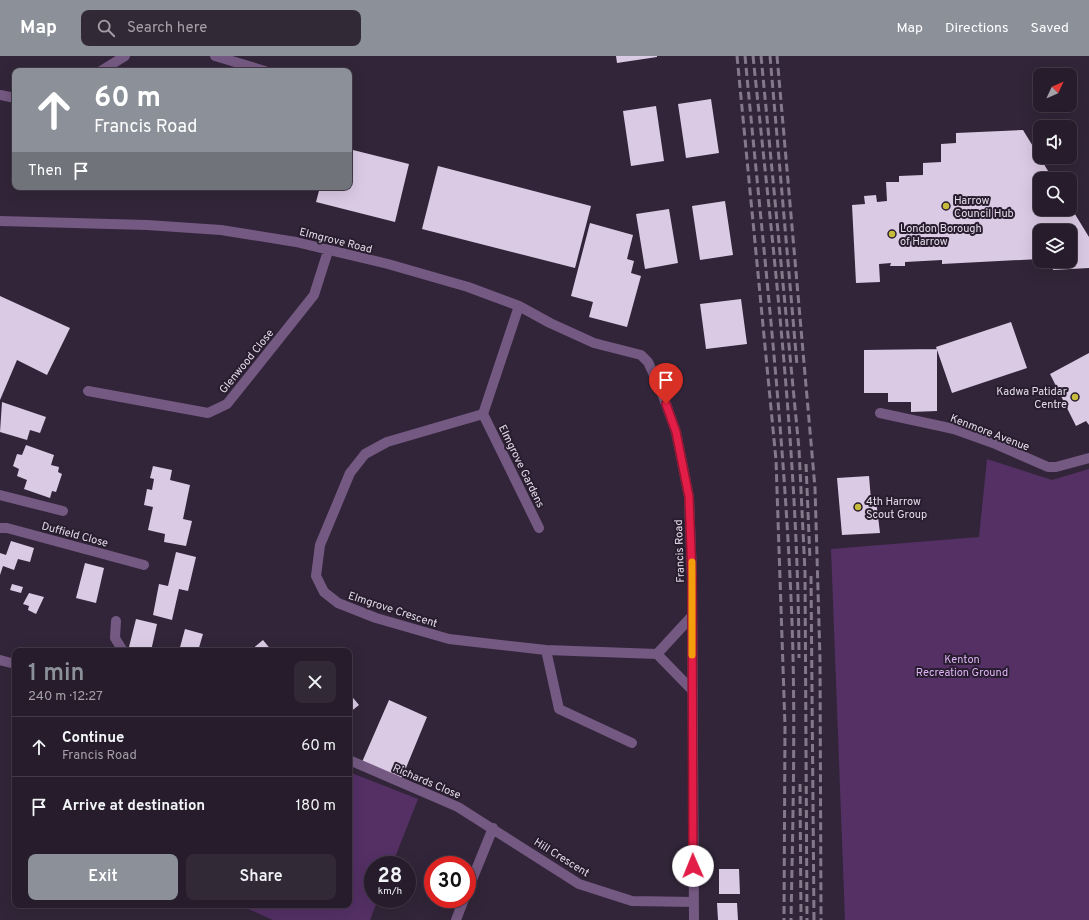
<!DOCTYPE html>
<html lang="en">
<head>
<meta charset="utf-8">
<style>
	:root { --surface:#261c2b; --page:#322937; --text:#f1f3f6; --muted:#a4a1a9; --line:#423a47; --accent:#8c9099 }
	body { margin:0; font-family:Overpass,sans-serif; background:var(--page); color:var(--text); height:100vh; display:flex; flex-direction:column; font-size:15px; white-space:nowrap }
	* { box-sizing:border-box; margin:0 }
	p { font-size:13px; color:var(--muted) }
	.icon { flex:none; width:22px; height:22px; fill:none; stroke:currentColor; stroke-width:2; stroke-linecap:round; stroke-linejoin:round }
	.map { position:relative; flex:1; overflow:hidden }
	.side { position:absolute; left:12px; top:592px; width:340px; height:260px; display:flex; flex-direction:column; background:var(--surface); border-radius:8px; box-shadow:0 4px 16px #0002,0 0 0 1px var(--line) }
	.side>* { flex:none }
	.banner { position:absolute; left:12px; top:12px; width:340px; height:122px; border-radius:8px; box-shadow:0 4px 16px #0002,0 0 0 1px var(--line); background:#8c9099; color:#fff; overflow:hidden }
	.needle { width:26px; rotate:46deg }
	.controls { position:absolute; left:1033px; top:12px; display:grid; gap:8px }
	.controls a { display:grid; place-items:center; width:44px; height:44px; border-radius:8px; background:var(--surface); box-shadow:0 4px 16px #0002,0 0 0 1px var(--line); font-size:20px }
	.speed { position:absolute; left:364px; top:800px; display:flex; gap:8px; font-size:20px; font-weight:700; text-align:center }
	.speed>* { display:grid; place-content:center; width:52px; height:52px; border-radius:50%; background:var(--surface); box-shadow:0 4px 16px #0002,0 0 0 1px var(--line); line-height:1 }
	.speed small { font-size:10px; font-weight:400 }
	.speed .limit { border:6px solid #d22; background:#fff; color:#111 }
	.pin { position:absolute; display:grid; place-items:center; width:34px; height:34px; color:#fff; margin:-41px -17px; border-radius:50% 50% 50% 0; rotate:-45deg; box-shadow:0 0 4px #0007 }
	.pin .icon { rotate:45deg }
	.me { position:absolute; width:44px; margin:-22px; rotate:359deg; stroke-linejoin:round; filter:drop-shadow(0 0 3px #0008) }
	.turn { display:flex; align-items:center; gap:14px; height:84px; padding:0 16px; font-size:18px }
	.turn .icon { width:52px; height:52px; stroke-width:2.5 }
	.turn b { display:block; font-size:28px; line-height:34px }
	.then { display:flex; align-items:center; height:38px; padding:0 16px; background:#0003; gap:8px; font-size:15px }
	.round { display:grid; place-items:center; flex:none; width:42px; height:42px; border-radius:8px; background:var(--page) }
	.summary { display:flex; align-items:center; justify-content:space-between; height:68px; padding:0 16px }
	h1 { font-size:24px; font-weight:600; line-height:30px; color:var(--accent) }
	.cta { display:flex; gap:8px; margin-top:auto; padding:8px 16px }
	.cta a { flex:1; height:46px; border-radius:8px; background:var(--accent); color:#fff; font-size:16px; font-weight:600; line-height:46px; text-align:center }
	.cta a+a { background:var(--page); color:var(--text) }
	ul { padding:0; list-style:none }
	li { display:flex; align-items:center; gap:12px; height:60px; padding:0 16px; border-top:1px solid var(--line) }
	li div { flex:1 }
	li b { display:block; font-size:15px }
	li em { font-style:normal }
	header { display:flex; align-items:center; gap:24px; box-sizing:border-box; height:56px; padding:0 20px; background:var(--accent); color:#fff }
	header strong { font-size:19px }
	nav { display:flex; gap:22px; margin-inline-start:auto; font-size:14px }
	.search { width:280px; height:36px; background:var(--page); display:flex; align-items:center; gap:10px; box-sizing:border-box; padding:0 14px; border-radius:8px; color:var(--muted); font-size:15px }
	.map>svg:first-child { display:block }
</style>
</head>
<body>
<header>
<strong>Map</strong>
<div class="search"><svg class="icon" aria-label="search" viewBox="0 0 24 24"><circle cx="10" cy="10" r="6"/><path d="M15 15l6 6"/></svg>Search here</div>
<nav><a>Map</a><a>Directions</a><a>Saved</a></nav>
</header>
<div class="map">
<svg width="1089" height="864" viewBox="0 0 1089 864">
	<rect width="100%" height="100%" fill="#322539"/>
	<path fill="#543065" d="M987,403L1052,424L1089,413V864H845L831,493L979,481Z
		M349,716L418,743L392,809H373V843H378L370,864H273L239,849H349Z"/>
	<path fill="#dbcae4" d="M616,0H657V1L617,7Z
		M711,43L719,97L686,102L678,48Z
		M656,50L664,105L631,110L623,55Z
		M1023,74L1053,123H1040V153H1070V150L1089,181V212L1053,214V205H1070V175H1040V203L942,208V204L905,206V210H890L891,207L879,208L880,226L856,227L852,149L865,148L864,140L876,139L877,146L887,145L886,126H899V120L923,119V107L941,106V88L956,87V77Z
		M349,93L409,108L395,166L316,146L320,131H349Z
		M438,110L591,150L575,212L422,173Z
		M725,145L733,199L700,204L692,150Z
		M669,153L678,207L645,213L636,158Z
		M590,167L633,179L627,203L634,205L631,217L641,220L627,271L589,261L593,246L571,240Z
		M0,240L70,272L47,319L17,304L0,344Z
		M741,243L747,288L706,293L700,248Z
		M1011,266L1027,312L952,337L936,291Z
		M937,293V355L911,356V346H888V337H864V294Z
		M1089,297V369L1086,365L1076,370L1050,318Z
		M2,346L46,361L40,377L30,374L27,384L0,376Z
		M26,389L54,399L51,409L59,411L58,416L62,418L56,436L52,435L50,442L24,433L27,424L17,420L19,413L13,410L17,398L22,399Z
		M153,410L172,414L170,424L190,429L183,463L192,465L186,490L164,486L165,478L148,474L153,451L144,449L147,433L152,434L154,423L150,422Z
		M869,420L871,444H876L880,477L842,479L837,422Z
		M11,485L34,492L30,506L18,503L14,514L3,510L0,519V497L6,499Z
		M176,496L196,501L188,535L179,533L172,564L153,559L159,528L168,530Z
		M85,507L104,512L96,547L76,542Z
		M12,528L23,531L21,537L10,534Z
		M29,537L44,541L36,558L28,554L29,550L23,548Z
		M136,563L157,568L151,595H128Z
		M185,573L203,578L198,595H179Z
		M263,584L272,595H250Z
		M349,637L359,649L349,657Z
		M389,644L427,661L401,724L362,706Z
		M719,813H739L740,838H719Z
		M717,847H737L738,864H718Z"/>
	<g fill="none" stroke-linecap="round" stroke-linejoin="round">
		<path stroke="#745982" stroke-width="10" d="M215,0L265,15
			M101,15L125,0
			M0,39L15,42
			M0,165L147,169L221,174L296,186L388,208L468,231L519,250L550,267L594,287L641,299L648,306L661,334L676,376L689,441L692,521L694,864
			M519,250L483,358L387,386L365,398L350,417L320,489L316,520L324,536L338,547L376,562L449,583L546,594L657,598L692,560
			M88,335L208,357L227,348L314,239L328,195
			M880,357L954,373L993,387L1048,411H1056L1089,402
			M483,358L539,472
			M0,439L63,455
			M0,472H7L144,509
			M116,565L115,582L123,595
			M546,594L559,653L632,687
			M657,598L693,635
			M0,604L15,608
			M349,704L458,751L579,828L632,845L694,846
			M467,836L493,772
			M456,864L464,843"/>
		<path stroke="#84798a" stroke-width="3" stroke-dasharray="8 4" stroke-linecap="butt" d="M737,0L776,404L785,670L784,864
			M745,0C762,180 783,361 791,542C796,649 793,757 791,864
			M753,0C774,200 798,400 799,602
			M761,0L799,393L805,516L807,864
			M770,0L797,309
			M777,0L815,432L820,603L821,864
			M806,408L810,504
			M811,520L814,864
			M800,728L801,864"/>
	</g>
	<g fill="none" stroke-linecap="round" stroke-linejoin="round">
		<defs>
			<path id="route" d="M666,348L676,376L689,441L692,521L693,810"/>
		</defs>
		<use href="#route" stroke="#92132f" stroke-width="10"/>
		<use href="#route" stroke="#e11d48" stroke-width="7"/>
		<path stroke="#f59e0b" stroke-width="7" d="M692,506V599"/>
	</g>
	<g fill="#c7bb3b" stroke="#281c2f" stroke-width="1.5">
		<circle cx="946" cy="150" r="4"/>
		<circle cx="892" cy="178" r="4"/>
		<circle cx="1075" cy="341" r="4"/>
		<circle cx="858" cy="451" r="4"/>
	</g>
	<g text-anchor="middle" stroke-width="4" stroke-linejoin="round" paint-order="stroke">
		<g font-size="11" fill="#e3dbe8" stroke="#281c2f" text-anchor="start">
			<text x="954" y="148">Harrow<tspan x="954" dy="13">Council Hub</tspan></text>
			<text x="900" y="176">London Borough<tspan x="900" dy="13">of Harrow</tspan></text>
			<text x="1067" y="339" text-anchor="end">Kadwa Patidar<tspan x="1067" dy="13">Centre</tspan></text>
			<text x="866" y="449">4th Harrow<tspan x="866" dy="13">Scout Group</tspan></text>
		</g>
		<g font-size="11" fill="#e3dbe8" stroke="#281c2f">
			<text transform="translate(336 184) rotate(14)" y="4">Elmgrove Road</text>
			<text transform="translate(246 305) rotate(-51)" y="4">Glenwood Close</text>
			<text transform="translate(990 376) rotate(21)" y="4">Kenmore Avenue</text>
			<text transform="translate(522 410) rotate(64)" y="4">Elmgrove Gardens</text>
			<text transform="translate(75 478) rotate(15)" y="4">Duffield Close</text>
			<text transform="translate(679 495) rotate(-92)" y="4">Francis Road</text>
			<text transform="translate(393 553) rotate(18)" y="4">Elmgrove Crescent</text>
			<text transform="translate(427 725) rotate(23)" y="4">Richards Close</text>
			<text transform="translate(562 801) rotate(32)" y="4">Hill Crescent</text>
		</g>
		<g font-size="11" fill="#deb3f5" stroke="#281c2f">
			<text x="962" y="607">Kenton<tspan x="962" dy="13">Recreation Ground</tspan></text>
		</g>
	</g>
</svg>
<div class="controls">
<a><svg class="needle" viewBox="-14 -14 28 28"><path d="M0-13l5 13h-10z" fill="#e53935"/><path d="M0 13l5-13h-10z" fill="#a4a1a9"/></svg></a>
<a><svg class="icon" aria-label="sound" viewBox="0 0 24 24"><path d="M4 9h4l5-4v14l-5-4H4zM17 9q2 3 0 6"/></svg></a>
<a><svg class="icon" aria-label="search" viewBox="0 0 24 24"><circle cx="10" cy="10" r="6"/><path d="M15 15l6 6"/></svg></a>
<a><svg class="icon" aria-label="layers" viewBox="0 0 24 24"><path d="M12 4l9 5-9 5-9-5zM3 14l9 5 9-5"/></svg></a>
</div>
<div class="speed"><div>28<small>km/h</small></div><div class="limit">30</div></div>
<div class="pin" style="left:666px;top:348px;background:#d93025"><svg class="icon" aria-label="arrive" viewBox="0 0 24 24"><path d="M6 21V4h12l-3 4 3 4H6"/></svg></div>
<svg class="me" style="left:693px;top:810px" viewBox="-20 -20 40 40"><circle r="19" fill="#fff"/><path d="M0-13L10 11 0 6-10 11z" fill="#e11d48"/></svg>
<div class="banner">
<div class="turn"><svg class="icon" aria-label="ahead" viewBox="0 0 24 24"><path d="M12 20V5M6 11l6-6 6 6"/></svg><div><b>60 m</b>Francis Road</div></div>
<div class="then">Then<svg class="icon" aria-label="arrive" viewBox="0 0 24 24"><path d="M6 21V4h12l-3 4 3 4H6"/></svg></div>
</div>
<section class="side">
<div class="summary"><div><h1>1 min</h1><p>240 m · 12:27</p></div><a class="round"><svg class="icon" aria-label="close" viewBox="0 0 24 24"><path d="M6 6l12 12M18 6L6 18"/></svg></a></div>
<ul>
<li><svg class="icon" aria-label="ahead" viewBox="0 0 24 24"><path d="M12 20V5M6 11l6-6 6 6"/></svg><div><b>Continue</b><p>Francis Road</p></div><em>60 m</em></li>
<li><svg class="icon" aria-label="arrive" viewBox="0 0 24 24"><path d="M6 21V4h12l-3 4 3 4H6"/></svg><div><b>Arrive at destination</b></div><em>180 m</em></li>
</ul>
<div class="cta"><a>Exit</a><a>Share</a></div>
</section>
</div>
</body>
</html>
